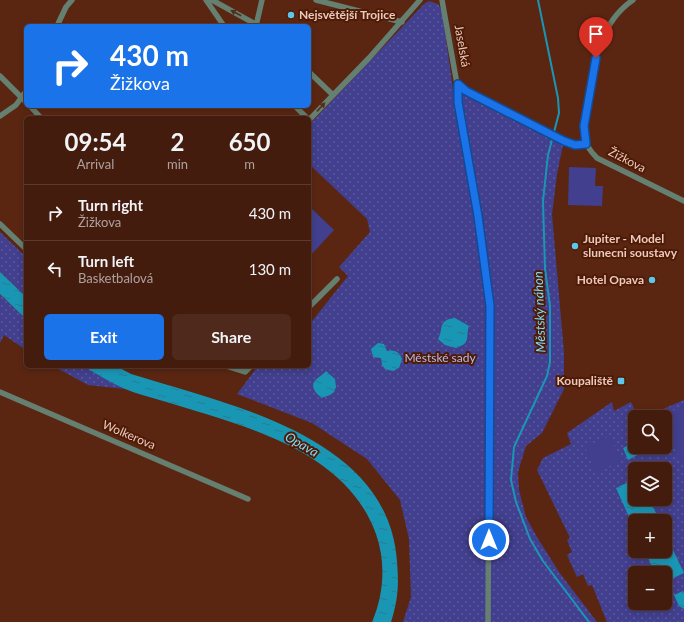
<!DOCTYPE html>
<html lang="en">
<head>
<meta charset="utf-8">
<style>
	:root { --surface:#441c0e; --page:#4e291c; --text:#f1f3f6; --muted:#afa19e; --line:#5c3a2e; --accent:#1a73e8 }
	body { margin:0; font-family:Lato,sans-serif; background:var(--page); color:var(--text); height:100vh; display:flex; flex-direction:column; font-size:15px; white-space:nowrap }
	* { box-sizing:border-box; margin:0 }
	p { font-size:13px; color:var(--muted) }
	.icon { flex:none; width:22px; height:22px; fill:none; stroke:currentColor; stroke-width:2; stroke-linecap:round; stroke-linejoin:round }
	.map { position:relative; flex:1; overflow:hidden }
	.panel { position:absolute; left:24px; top:116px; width:287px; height:252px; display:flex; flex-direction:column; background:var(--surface); border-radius:6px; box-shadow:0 2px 6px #0003,0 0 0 1px var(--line) }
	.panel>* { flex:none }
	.top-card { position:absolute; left:24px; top:24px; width:287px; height:84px; border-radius:6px; box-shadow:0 2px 6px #0003,0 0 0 1px var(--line); background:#1a73e8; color:#fff; overflow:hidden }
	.controls { position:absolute; left:628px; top:410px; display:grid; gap:8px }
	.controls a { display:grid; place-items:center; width:44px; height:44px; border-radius:6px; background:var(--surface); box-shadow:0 2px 6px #0003,0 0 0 1px var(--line); font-size:20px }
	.pin { position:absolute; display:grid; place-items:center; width:34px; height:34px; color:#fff; margin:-41px -17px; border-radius:50% 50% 50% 0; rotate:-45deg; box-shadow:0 0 4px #0007 }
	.pin .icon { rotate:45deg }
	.me { position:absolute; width:44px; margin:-22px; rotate:0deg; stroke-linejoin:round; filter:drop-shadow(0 0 3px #0008) }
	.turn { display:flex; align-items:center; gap:14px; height:84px; padding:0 20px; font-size:18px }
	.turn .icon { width:52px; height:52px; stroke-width:2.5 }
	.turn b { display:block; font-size:28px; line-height:34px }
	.eta { display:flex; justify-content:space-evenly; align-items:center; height:68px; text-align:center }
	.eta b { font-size:24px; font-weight:700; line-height:28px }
	.button { display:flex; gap:8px; margin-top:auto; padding:8px 20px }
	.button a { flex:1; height:46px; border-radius:6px; background:var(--accent); color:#fff; font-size:16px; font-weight:700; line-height:46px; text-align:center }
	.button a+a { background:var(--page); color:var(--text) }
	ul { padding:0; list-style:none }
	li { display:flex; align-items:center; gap:12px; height:56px; padding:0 20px; border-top:1px solid var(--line) }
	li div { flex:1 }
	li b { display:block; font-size:15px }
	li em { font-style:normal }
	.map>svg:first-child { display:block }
</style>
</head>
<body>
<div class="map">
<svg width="684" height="622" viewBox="0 0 684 622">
	<defs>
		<pattern id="green-dots" width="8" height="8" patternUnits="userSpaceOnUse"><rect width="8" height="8" fill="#413f8e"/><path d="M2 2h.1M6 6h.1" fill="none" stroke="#5d599c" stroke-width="1.8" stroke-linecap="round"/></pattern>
		<pattern id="water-ripples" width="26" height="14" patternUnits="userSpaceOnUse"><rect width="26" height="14" fill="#1a96b5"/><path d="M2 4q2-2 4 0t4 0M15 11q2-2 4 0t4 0" fill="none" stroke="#277b90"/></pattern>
	</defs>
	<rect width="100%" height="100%" fill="#5a2612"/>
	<path fill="url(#green-dots)" fill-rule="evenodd" d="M429,1L438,4L442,11L453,89L563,145L557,174L552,214L564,353V389L542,433L526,446L518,472L519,490L526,517L537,537L559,572L597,622H403L411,597L409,539L400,500L367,459L312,423L237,394L258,366H309V325L348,276L339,267L370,232L367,219L309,164V125L424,4Z
		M0,232L26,257V297L0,272Z
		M0,294L26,319V350L4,335L0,343Z
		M53,366H83L125,389L88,385Z
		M684,400V622H607L592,585L588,586L583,574L577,577L567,555L572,552L567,540L570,538L537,470L543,458L571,444L567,433L612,402L614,411L631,402L638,417H635V447H665V417H644ZM635,469H665V499H635ZM635,521H665V551H635ZM635,573H665V603H635Z"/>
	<path fill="#413f8e" d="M569,167L596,168L595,186H603L602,206L568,205Z
		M309,206L334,230L309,257Z
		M684,406V469L665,426V417L661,416Z
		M610,436L621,461L596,472L585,447Z"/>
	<path fill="url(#water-ripples)" d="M0,272L26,297V319L0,294Z
		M455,318L469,326C465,337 472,343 456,348L445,345L438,339C444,329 437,320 455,318Z
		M378,343L384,344L387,351C394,349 400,352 402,359L399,368L393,371L385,369L382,365L381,358L373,357L371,349Z
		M83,366H116L131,374C229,405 389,436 397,562C399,586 398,599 391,622H372C384,594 386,562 376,534C345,448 240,425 163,401C151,397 137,394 125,389C111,383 97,374 83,366Z
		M326,371L335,379L336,387L334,392L330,395L321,398C320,395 317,395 315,391C308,380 322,377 326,371Z
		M635,442V447H638L641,453L628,460L623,448Z
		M635,479V499H649L660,521H635V530L616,488Z
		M665,533L684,573L665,582V573H655L645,551H665Z
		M683,591L684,593V609L679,606L674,595Z"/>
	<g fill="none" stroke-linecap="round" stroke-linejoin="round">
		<path stroke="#1a96b5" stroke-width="2" d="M538,0L558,98L559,113L548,155L543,201L545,269L550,306V362L547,376L514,447L511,480L516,502L530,539L543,561L589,622"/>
		<path stroke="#657f70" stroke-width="5.5" d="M206,0L224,26
			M212,0L259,26
			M316,0L402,22
			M442,0L457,84L458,102L478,216L490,306L488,622
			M633,0C599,23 594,64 588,101C586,112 582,126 584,137C586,146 591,152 597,158L684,201
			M57,26L66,7L72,0
			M256,26L262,0
			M309,72L333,95
			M0,76L26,102
			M457,84L466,91L564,141L575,145L586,144
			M30,106L41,118
			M295,106L307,118
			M0,116L16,105L26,91
			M309,120L369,58L420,0
			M0,224L26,249
			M309,307L337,279
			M226,366L245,372L251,366
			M0,392L248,499"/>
	</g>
	<defs><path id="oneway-solid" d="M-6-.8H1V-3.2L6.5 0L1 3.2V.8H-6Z"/></defs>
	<g fill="#532f1b">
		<use href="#oneway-solid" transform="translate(236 13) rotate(-152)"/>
		<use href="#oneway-solid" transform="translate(321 107) rotate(-47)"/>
	</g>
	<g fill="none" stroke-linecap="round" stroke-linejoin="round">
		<defs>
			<path id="route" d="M489,540L490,306L478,216L458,102V84L466,91L564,141L575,145L586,144L584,126L596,58"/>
		</defs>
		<use href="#route" stroke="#114b97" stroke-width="10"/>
		<use href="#route" stroke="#1a73e8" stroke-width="7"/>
	</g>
	<g fill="#5cc7e8" stroke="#4f1b06" stroke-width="1.5">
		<circle cx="291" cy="15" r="4"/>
		<circle cx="575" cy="246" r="4"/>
		<circle cx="652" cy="280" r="4"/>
		<rect x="617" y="377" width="8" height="8" rx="2"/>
	</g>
	<g text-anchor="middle" stroke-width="4" stroke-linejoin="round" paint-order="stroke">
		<g font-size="12" font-weight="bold" fill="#ebcabe" stroke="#4f1b06" text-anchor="start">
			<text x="299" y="19">Nejsvětější Trojice</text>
			<text x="583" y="243">Jupiter - Model<tspan x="583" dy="14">slunecni soustavy</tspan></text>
			<text x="644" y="284" text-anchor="end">Hotel Opava</text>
			<text x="613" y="385" text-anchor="end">Koupaliště</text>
		</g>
		<g font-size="12" fill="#ebcabe" stroke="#4f1b06">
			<text transform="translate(462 46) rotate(80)" y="4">Jaselská</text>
			<text transform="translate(627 160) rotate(27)" y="4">Žižkova</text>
			<text transform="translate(129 435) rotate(23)" y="4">Wolkerova</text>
		</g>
		<g font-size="12" fill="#b7bceb" stroke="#4f1b06">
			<text x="440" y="362">Městské sady</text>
		</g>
		<g font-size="13" font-style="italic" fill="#7eddfb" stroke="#4f1b06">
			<text transform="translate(539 312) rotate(-92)" y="5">Městský náhon</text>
			<text transform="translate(302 444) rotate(30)" y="5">Opava</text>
		</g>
	</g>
</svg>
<div class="controls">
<a><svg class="icon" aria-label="search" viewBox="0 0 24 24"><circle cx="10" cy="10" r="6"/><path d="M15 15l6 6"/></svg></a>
<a><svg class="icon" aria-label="layers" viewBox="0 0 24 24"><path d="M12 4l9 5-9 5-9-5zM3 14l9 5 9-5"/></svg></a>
<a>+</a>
<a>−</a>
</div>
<div class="pin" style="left:596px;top:58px;background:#d93025"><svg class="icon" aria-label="arrive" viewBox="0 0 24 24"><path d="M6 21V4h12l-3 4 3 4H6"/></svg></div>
<svg class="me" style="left:489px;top:540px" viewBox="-20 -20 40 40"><circle r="17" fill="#1a73e8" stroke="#fff" stroke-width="3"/><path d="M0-11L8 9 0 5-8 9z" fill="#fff"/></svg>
<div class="top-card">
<div class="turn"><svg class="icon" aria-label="right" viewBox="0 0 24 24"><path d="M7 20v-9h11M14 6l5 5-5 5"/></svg><div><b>430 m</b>Žižkova</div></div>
</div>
<section class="panel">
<div class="eta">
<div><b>09:54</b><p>Arrival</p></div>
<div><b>2</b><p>min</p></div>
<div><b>650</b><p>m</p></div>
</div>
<ul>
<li><svg class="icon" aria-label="right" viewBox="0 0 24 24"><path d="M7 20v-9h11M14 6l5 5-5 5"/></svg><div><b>Turn right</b><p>Žižkova</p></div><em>430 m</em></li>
<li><svg class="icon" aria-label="left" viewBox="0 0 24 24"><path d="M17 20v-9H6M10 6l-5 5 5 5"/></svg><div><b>Turn left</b><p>Basketbalová</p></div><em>130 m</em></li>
</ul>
<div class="button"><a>Exit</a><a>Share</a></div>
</section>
</div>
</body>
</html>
